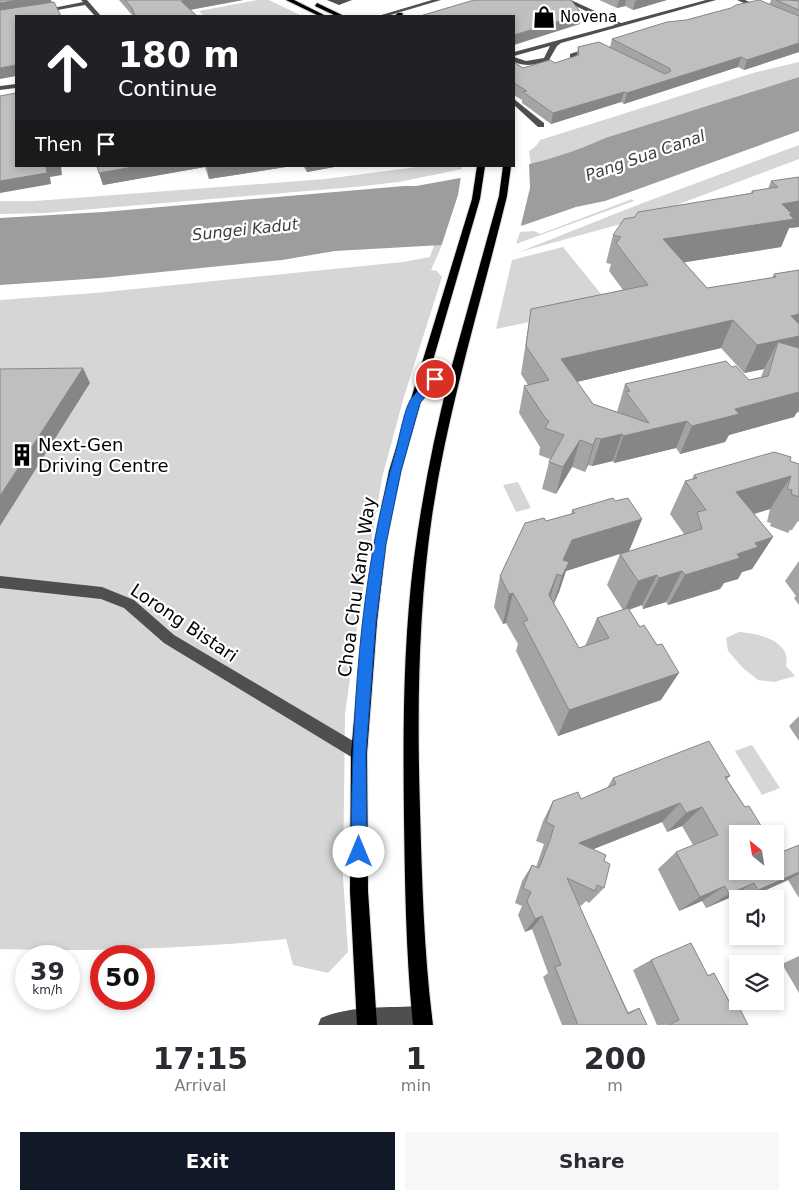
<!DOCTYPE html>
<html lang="en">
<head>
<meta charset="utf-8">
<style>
	:root { --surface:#fff; --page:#f7f7f7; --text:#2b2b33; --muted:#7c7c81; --accent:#111827 }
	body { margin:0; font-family:"DejaVu Sans",sans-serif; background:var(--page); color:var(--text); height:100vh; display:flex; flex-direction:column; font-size:19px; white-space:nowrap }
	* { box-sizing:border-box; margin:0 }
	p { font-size:16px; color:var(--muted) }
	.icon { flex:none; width:28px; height:28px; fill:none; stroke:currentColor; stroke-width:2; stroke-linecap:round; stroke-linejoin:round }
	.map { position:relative; height:1025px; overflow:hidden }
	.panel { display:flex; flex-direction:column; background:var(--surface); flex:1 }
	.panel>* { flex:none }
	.hud { position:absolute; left:15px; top:15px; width:500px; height:152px; border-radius:0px; box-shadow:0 2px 8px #0003; background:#202124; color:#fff; overflow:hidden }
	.needle { width:32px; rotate:330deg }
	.controls { position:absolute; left:729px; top:825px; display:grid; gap:10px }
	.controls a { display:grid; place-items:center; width:55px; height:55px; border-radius:0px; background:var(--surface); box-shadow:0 2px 8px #0003; font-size:25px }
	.speed { position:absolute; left:15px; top:945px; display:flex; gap:10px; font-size:25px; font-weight:700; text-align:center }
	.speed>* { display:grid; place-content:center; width:65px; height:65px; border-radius:50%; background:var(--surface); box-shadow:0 2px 8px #0003; line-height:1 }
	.speed small { font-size:12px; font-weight:400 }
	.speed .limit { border:8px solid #d22; background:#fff; color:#111 }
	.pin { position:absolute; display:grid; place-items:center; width:42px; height:42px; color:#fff; margin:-21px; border:2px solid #fff; border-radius:50%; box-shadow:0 1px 5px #0007 }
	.me { position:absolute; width:55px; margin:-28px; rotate:0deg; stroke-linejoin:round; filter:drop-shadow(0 0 4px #0008) }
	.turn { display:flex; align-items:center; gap:18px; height:105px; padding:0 20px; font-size:22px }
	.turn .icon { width:65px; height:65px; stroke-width:2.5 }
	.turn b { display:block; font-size:35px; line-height:42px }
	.then { display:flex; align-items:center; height:48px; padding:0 20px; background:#0003; gap:10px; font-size:19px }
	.eta { display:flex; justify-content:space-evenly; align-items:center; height:85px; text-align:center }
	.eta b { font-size:30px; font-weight:700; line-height:35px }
	.button { display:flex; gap:10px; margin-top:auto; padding:10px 20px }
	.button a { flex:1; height:58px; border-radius:0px; background:var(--accent); color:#fff; font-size:20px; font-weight:700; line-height:58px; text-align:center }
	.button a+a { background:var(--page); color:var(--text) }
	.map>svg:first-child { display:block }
</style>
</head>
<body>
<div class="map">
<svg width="799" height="1025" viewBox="0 0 799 1025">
	<rect width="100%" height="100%" fill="#fff"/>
	<path fill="#d6d6d6" d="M257,0H269L302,16H204L199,11Z
		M799,62V77L605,138L586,147L531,165L529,151L536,146L540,140L753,73Z
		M799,145V159L639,219L519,252L640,204Z
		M424,166H462V169L399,182L354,187L45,213L0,214V201H35L325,179Z
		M632,199L634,201L516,244L520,232L534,231L540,234Z
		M434,245H442L431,270L437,271L442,277L403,400L382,478L358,619L345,715L343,877L348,952L328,973L293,965L286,939C191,948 96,952 0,949V300L95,293L403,262L430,257Z
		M563,247L610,305L496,329L512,260Z
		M518,482L531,508L516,512L503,485Z
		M739,632C758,633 792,641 786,666L795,676L774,682L758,680L743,668L728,651L726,638Z
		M752,745L780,788L762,795L735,751Z"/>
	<path fill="#9d9d9d" d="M799,77V131L605,201L576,207L524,225L442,245L335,251L282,260L101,278L0,285V218L103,212L404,186H416C480,174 546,166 605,138Z"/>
	<path fill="#fff" d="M529,163L530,188L520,229L441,247L458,195L461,176Z"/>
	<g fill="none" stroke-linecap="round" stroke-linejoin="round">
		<defs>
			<path id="major" d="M286,0H294L326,16H319Z
				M317,3L342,15L343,16H336L315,6Z
				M398,13H402L403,14L401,16H394Z
				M477,166H485L480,199L427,381L441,372L451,369L499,196L503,166H511L507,196C481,303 448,407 432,516C418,613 417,712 420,810C422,882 424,954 433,1025H413C406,956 405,887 404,818C403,731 403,644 414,558C422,497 434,437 449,377L439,383L421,401L401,471L386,543L377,622L367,753L368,891L377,1025H357L350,891L351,753L363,622L374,543L389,471L472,199Z"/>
		</defs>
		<use href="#major" stroke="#dbdbdb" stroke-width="2"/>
		<path fill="#4f4f4f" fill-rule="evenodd" d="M81,0H87L101,16H95L85,5L41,13L38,11L83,2Z
			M327,0H352L339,5Z
			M432,0H441L387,16H378Z
			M563,0H571L621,23L706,0H716L561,43L557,46L549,60C537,65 526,67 514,62V57L526,61L544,58L550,46L514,56V52L615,25Z
			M737,0H745L765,9L760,10Z
			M591,47L596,48L575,56V63L570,64V54Z
			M16,84V88L0,90V86Z
			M514,99L544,123V127H538L514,105Z
			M0,576L102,587L134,600L174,635L365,748L367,753L365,758L359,761L353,758L164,643L124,608L101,599L0,588Z
			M422,1006L429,1009L432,1016L429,1023L423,1025H318L321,1018C352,1005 389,1008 422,1006Z"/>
		<use href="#major" fill="#000" fill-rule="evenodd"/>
	</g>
	<path fill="#a4a4a4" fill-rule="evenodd" d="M119,0H243L190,10L197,16H133Z
		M599,0H667L633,10L625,6L617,8Z
		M771,0H799V52L744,70L738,67L624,104L621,102L551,124L522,103V100L514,95V62L523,68L555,63L577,56L578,47H610L612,39L686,20L769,5Z
		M97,166H292L209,179L205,167L103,185Z
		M303,166H340L307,172Z
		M799,177V227L789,228L781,247L684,262L707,288L772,278L774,274L799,270V413L797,412L794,417L729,435L725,442L680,454L676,448L614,463L613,461L592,466L588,465L585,472L572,467L556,494L542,489L549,462L550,459L539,455L540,447L519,413L524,386L528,385L521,374L531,309L623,290L609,271L611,264L606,263L613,235L635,217L751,193L752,191L768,189L771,181ZM721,348L744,373L764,369L761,377L749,380L732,367L625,384L617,412L593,404L577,382Z
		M790,461L799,464V522L798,521L792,530H790L788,533L770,526L771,523L767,522L770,509L754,514L773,537L752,569L742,572L738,579L724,583L720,589L668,605L666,602L643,609L642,605L629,610L661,700L558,736L516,651L518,644L506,623L503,624L494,607L500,576L546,521L571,514L572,510L615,501L642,519L629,551L566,571L559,592L554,604L579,648L585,646L597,618L623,610L607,585L620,554L684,534L670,514L685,481L692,479L694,475Z
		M799,561V605L794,598L796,596L785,581Z
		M799,716V741L789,726Z
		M730,776L727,779L745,807L779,853L799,845V898L788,880L746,899H738V903L733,905L729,898L706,908L702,901L679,911L658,869L676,852L693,845L682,826L667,832L662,822L593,849L604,861V888L589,903L586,901L581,906L579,905L628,1012L639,1008L647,1025H562L543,977L548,973L532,929L525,932L518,915L522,906L515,903L522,881L532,865L536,867L544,844L536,841L543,821L553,801L581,799L607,788L613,778Z
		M799,956V993L782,964Z
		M651,960L708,975L714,973L732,1006L738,1005L748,1025H657L633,970Z"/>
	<path fill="#868686" d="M18,0H51L53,5L0,13V3Z
		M189,0H243L183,11L181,1Z
		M619,0H626L625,6L617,8Z
		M638,0H667L633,10L635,1Z
		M582,14L580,24L514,45V35Z
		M799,43V52L744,70L747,60Z
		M741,57L738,67L624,104L627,93Z
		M16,65V76L0,79V68Z
		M624,92L621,102L551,124L553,113Z
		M46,166H61L62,175L50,177L51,184L0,193V181Z
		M139,166H204L205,167L103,185L99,173Z
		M214,166H292L209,179L207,167Z
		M306,166H340L307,172Z
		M799,201V227L789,228L781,247L655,267L663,239L782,204Z
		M799,314V353L778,342L764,369L744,373L757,345L791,316Z
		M733,320L721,348L555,387L561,359Z
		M83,368L90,383L0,526V496Z
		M799,392V409L794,417L729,435L725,442L680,454L692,426L735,409Z
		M687,421L676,448L614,463L623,436Z
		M622,434L613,461L592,466L601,439Z
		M596,438L588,465L585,472L593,445Z
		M580,440L572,467L556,494L563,467Z
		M791,476L770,509L718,524L736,492Z
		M642,519L629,551L566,571L559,592L552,607L562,576L563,560L572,540Z
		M773,537L752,569L742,572L738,579L724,583L720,589L668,605L685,575L737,554L755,543Z
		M682,571L666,602L643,609L659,578Z
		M557,574L548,605L549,595Z
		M657,575L642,605L624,611L638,581Z
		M513,593L506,623L503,624L509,594Z
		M679,673L661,700L558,736L569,710Z
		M680,803L662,822L566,860L579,843Z
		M702,807L682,826L667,832L686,813Z
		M799,872V874L788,880L746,899H743L758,890Z
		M754,883L729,898L706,908L729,894Z
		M725,886L702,901L679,911L700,897Z
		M542,916L532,929L525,932L535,919Z"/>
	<path fill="#bfbfbf" stroke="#868686" d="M0,0H18L0,3Z
		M125,0H189L181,1L197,16H135L132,8Z
		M474,0H571L582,14L514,35V16H420Z
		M759,0L799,16V43L747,60L741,57L627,93L624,92L553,113L523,92L527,91L514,83V62L523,68L550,60L555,63L579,55L578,47L599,42L665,74L671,71L669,68L612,39L667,22L686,20L731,8L736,5Z
		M776,0H788L799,1V10Z
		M54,2L61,16H16V65L0,68V10Z
		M16,93V166H46L47,173L0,181V96Z
		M97,166H139L99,173Z
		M799,177V201L782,204L792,214H789L794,219L663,239L707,288L776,277L774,274L799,270V314L791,316L799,324V336L757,345L733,320L561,359L593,404L649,423L626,392L630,391L625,384L726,361L732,367L736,366L749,380L768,376L778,342L799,348V392L735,409L739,414L692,426L687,421L623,436L622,434L601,439L596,438L593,445L580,440L563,467L549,462L564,435L545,428L549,421L546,419L524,386L549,380L526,346L531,309L648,285L616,243L621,237L613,235L624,219L635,217L638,212L753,193L752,191L778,187L771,181Z
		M83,368L0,496V369Z
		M774,452L791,457L790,461L799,464V497L791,494L792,490L787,489L791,476L736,492L773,537L755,543L758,547L737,554L740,558L685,575L682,571L659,578L657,575L638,581L620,554L702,529L697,512L706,510L685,481L697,478L694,475Z
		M613,498L615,501L628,498L642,519L572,540L563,560L569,562L562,576L557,574L549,595L579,648L609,638L597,618L628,608L640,627L644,625L657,645L662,644L679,673L569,710L523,622L528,620L513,593L509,594L500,576L525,523L544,518L546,521L575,513L572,510Z
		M709,741L730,776L725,777L745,807L749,806L766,834H738V871H775V847L779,853L799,845V872L758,890L754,883L729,894L725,886L700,897L676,852L718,835L702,807L686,813L680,803L579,843L606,855L604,861L610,864L604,888L597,885L595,891L567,878L628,1014L639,1008L647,1025H578L555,967L561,965L542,916L535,919L527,901L531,892L523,888L532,865L539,868L550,840L554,826L546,822L553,801L578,792L581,799L616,784L613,778Z
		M691,943L708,976L714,973L732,1007L738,1005L748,1025H669L679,1020L651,960Z"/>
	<path fill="#1a73e8" stroke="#114b97" d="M435,376L440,379L420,403L401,471L386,544L376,622L366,753L367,852L365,857L359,859L354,857L351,852C352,719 358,582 395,454C399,440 404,409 411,399C417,391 425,384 431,377Z"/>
	<defs>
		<symbol id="shop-bare" viewBox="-9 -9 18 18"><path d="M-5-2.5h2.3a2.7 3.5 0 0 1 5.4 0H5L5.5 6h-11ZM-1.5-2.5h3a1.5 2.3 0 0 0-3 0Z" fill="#000" stroke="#fff" stroke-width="2.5" paint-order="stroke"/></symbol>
		<symbol id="building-bare" viewBox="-9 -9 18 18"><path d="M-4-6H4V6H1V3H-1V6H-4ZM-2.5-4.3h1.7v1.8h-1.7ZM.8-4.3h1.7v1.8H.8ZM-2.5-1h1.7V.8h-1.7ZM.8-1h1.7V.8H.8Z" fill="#000" stroke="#fff" stroke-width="2.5" paint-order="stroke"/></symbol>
	</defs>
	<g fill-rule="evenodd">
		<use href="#shop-bare" x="528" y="1" width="32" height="32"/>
		<use href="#building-bare" x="6" y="439" width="32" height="32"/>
	</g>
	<g text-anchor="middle" stroke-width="4.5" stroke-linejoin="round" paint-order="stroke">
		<g font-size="15" fill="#000" stroke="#fff" text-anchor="start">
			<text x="560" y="22">Novena</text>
		</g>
		<g font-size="16" font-style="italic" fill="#3e3e3e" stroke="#fff">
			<text transform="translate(645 155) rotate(-19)" y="6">Pang Sua Canal</text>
			<text transform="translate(245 229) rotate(-6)" y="6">Sungei Kadut</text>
		</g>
		<g font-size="18" fill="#000" stroke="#fff" text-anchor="start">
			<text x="38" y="451">Next-Gen<tspan x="38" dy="21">Driving Centre</tspan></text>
		</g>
		<g font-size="18" fill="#000" stroke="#fff">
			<text transform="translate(357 587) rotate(-82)" y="6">Choa Chu Kang Way</text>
			<text transform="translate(184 623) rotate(34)" y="6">Lorong Bistari</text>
		</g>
	</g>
</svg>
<div class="controls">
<a><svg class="needle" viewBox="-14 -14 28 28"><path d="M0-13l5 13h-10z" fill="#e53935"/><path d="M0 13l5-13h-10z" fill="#7c7c81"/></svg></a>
<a><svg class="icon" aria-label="sound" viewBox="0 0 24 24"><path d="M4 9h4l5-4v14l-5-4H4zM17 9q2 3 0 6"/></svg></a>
<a><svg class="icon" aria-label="layers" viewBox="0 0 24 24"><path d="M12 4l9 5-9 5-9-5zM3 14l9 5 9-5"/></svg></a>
</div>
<div class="speed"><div>39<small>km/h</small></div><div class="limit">50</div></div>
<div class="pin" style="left:435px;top:379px;background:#d93025"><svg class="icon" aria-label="arrive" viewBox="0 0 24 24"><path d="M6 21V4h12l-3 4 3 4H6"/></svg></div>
<svg class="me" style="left:359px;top:852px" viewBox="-20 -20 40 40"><circle r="19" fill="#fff"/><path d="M0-13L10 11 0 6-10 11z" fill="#1a73e8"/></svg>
<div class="hud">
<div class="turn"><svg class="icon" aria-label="ahead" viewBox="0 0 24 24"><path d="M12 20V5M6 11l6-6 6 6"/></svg><div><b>180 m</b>Continue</div></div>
<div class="then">Then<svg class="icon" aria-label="arrive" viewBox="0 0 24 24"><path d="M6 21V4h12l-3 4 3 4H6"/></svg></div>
</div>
</div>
<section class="panel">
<div class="eta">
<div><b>17:15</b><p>Arrival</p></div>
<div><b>1</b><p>min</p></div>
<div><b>200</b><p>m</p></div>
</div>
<div class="button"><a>Exit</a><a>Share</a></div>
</section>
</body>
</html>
